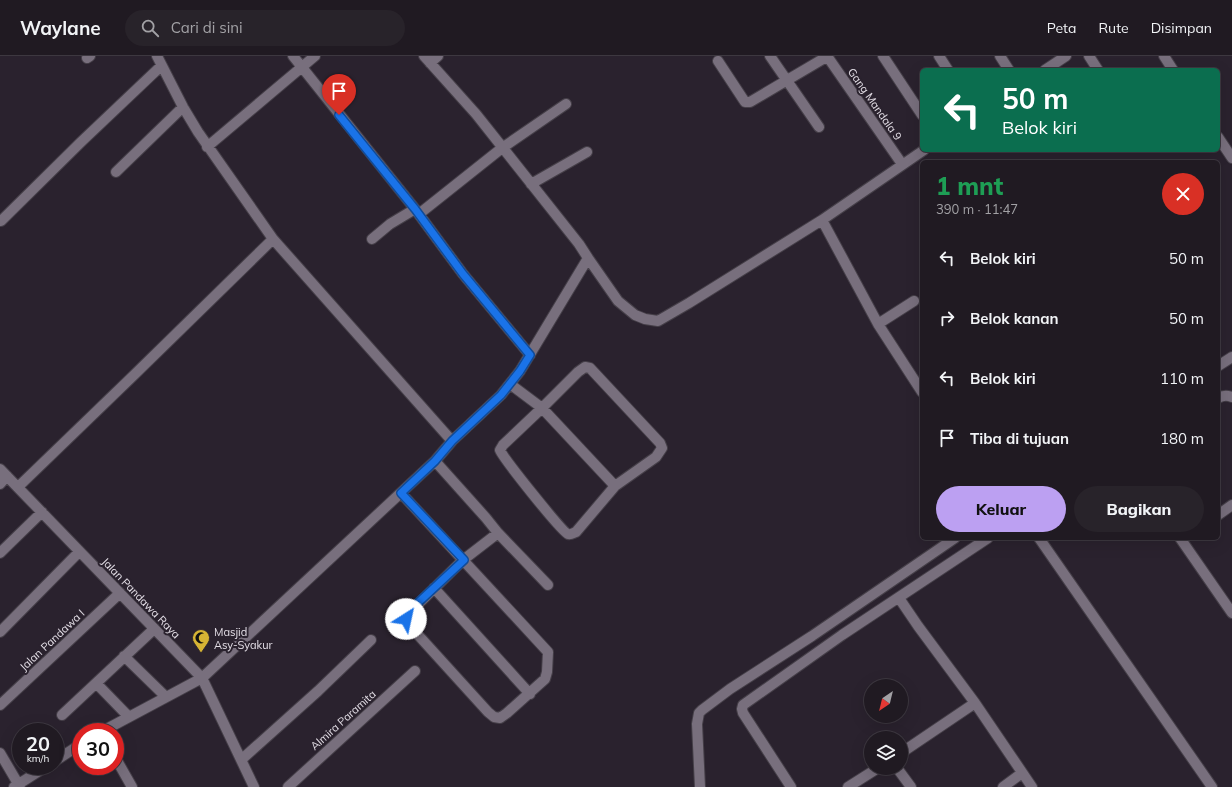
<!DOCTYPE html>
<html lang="id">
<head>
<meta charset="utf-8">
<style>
	:root { --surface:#201a22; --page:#28232a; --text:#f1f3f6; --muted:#a2a1a5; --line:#3d3840; --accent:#bca0f2 }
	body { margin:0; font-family:Mulish,sans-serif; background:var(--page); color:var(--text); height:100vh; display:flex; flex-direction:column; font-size:15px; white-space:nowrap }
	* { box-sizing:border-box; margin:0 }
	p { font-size:13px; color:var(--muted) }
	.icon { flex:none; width:22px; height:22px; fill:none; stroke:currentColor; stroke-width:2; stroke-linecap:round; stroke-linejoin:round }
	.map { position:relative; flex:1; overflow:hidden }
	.details { position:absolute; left:920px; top:104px; width:300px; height:380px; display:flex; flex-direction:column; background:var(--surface); border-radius:6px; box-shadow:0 4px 16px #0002,0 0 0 1px var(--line) }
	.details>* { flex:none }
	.top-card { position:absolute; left:920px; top:12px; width:300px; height:84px; border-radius:6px; box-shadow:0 4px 16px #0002,0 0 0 1px var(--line); background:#0b6e4f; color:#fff; overflow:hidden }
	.needle { width:26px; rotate:215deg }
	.tools { position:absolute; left:864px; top:623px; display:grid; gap:8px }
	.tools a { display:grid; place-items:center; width:44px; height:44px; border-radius:50%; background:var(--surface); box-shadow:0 4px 16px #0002,0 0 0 1px var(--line); font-size:20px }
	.speed { position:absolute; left:12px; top:667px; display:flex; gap:8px; font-size:20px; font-weight:700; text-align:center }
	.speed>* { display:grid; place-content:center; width:52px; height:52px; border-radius:50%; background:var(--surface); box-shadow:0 4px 16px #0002,0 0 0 1px var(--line); line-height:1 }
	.speed small { font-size:10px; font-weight:400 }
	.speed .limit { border:6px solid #d22; background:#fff; color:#111 }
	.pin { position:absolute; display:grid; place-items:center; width:34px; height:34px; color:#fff; margin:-41px -17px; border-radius:50% 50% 50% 0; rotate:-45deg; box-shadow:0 0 4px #0007 }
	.pin .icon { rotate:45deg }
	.me { position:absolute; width:44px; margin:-22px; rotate:35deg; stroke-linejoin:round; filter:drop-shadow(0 0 3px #0008) }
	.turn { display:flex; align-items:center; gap:14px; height:84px; padding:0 16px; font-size:18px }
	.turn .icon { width:52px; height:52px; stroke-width:2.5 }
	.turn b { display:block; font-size:28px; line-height:34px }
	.round { display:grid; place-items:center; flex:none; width:42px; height:42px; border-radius:21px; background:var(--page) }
	.head { display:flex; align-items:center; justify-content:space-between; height:68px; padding:0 16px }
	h1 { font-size:24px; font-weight:800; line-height:30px; color:#1e9e55 }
	.action { display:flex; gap:8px; margin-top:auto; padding:8px 16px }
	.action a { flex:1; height:46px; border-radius:24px; background:var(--accent); color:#111; font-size:16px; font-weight:800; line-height:46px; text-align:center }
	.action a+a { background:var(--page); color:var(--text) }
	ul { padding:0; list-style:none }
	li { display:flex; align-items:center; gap:12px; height:60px; padding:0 16px }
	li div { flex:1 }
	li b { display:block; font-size:15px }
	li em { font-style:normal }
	header { display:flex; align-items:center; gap:24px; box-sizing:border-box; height:56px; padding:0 20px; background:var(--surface); border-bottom:1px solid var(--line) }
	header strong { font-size:19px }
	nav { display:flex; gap:22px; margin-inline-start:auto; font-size:14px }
	.search { width:280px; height:36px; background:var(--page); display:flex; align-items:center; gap:10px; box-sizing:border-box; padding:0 14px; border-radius:22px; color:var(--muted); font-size:15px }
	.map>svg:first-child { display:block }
</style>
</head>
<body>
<header>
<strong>Waylane</strong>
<div class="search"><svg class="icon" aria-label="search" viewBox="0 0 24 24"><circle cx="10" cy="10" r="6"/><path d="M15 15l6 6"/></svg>Cari di sini</div>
<nav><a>Peta</a><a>Rute</a><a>Disimpan</a></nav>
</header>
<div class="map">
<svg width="1232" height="731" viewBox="0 0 1232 731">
	<rect width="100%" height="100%" fill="#2a222e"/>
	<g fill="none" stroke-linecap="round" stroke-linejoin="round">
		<defs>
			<path id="minor" d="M157,0L183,51L198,76L273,183L452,385
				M293,0L415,153L463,218L530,299
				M424,0L476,58L579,188L588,202
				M770,0L819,71
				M827,0L902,108
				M883,0L922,59
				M939,0L948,14
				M1000,0L1009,14
				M1089,0L1098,14
				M1164,0L1173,14
				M87,2L90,0
				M718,5L743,43L745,46H750L828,0
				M430,7L438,0
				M1045,14L1066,0
				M1218,81L1232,102
				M207,91L315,0
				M116,116L183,51
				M531,128L587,96
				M419,158L502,92L566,48
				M822,164L878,268L922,336
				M1,165L81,86L161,10
				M372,183L390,168L415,153
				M878,268L914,245
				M1218,310L1232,301
				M585,311L590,312L660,387L662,392L656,401L615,430L576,476C573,477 571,479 568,478C562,476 503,402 500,394L503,389L542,352L578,316Z
				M510,328L542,352L615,430
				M1218,342C1223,339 1227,339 1232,341
				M435,405L486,462L498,477L548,529
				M0,413L202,622L101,676
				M0,428L7,420
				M18,431L134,319L273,183
				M401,437L548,596L547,616L545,623L507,657L500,662L494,661L488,656L409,569L406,560L463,504L498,477
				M1218,459L1232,449
				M1039,482L1212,731
				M1180,482L1232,557
				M0,497L42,456
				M434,532L530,638
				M899,542L918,570L975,647L901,697
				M0,576L79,496
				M124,600L166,641
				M96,627L129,661
				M975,647L1032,731
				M0,649L120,537
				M62,659L154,573
				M0,697L20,731
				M115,701L132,731
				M241,704L318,635L371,584
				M55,705L81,688
				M897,712L911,731
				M14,731L47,710
				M254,731L202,622L435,405L452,385L501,339L520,315L588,202L618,245L635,259L645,263L658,265L689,247L822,164L924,94
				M288,731L415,615
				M700,731L697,668L699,657L702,654L730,633L812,580L955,482
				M791,731L743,657L742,653L743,649L842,579L988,482
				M848,731L878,712
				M1003,731L1022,717"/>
		</defs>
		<use href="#minor" stroke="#453f48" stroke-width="12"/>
		<use href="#minor" stroke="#786f7d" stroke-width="10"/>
	</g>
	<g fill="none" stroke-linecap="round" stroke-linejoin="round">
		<defs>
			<path id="route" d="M339,59L415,153L463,218L530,299L520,315L501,339L452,385L435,405L401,437L464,504L408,556L406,560V563"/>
		</defs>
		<use href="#route" stroke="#114b97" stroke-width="10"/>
		<use href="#route" stroke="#1a73e8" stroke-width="7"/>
	</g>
	<defs>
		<symbol id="mosque-pin" viewBox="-11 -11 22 30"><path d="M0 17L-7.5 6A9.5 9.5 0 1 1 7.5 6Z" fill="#d7b434" stroke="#2a222e"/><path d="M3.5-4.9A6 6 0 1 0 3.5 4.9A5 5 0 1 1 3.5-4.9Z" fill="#111"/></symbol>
	</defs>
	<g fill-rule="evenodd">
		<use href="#mosque-pin" x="191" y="572" width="20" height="27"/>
	</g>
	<g text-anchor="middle" stroke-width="4" stroke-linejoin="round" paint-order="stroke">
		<g font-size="11" fill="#e4dfe7" stroke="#2a222e">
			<text transform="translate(875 48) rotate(55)" y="4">Gang Mandala 9</text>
			<text transform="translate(141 542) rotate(46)" y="4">Jalan Pandawa Raya</text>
			<text transform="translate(52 584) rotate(-43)" y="4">Jalan Pandawa I</text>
			<text transform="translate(343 664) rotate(-42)" y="4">Almira Paramita</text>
		</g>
		<g font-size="11" fill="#e4dfe7" stroke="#2a222e" text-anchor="start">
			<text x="214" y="580">Masjid<tspan x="214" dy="13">Asy-Syakur</tspan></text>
		</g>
	</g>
</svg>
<div class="tools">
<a><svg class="needle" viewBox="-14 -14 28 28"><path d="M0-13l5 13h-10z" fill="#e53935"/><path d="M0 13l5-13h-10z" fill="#a2a1a5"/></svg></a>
<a><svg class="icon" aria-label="layers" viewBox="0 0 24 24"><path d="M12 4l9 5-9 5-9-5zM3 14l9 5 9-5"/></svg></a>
</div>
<div class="speed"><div>20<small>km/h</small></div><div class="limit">30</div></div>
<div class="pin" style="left:339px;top:59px;background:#d93025"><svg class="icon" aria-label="arrive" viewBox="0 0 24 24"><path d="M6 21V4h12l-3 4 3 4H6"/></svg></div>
<svg class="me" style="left:406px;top:563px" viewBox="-20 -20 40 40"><circle r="19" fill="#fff"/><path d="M0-13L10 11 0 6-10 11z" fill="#1a73e8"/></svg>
<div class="top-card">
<div class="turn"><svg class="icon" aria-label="left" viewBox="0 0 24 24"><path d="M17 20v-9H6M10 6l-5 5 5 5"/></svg><div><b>50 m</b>Belok kiri</div></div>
</div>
<section class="details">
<div class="head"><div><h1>1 mnt</h1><p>390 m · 11:47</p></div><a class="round" style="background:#d93025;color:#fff"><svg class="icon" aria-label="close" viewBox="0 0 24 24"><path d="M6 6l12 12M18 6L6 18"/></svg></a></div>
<ul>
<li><svg class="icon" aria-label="left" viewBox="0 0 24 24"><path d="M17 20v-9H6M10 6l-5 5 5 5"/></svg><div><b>Belok kiri</b></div><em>50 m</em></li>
<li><svg class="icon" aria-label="right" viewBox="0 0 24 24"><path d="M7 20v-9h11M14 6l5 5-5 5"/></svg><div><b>Belok kanan</b></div><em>50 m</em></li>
<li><svg class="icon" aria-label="left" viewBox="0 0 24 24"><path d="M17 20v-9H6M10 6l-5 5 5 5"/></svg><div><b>Belok kiri</b></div><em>110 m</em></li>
<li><svg class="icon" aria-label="arrive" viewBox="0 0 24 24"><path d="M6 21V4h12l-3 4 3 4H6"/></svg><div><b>Tiba di tujuan</b></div><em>180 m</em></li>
</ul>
<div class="action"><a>Keluar</a><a>Bagikan</a></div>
</section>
</div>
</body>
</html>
